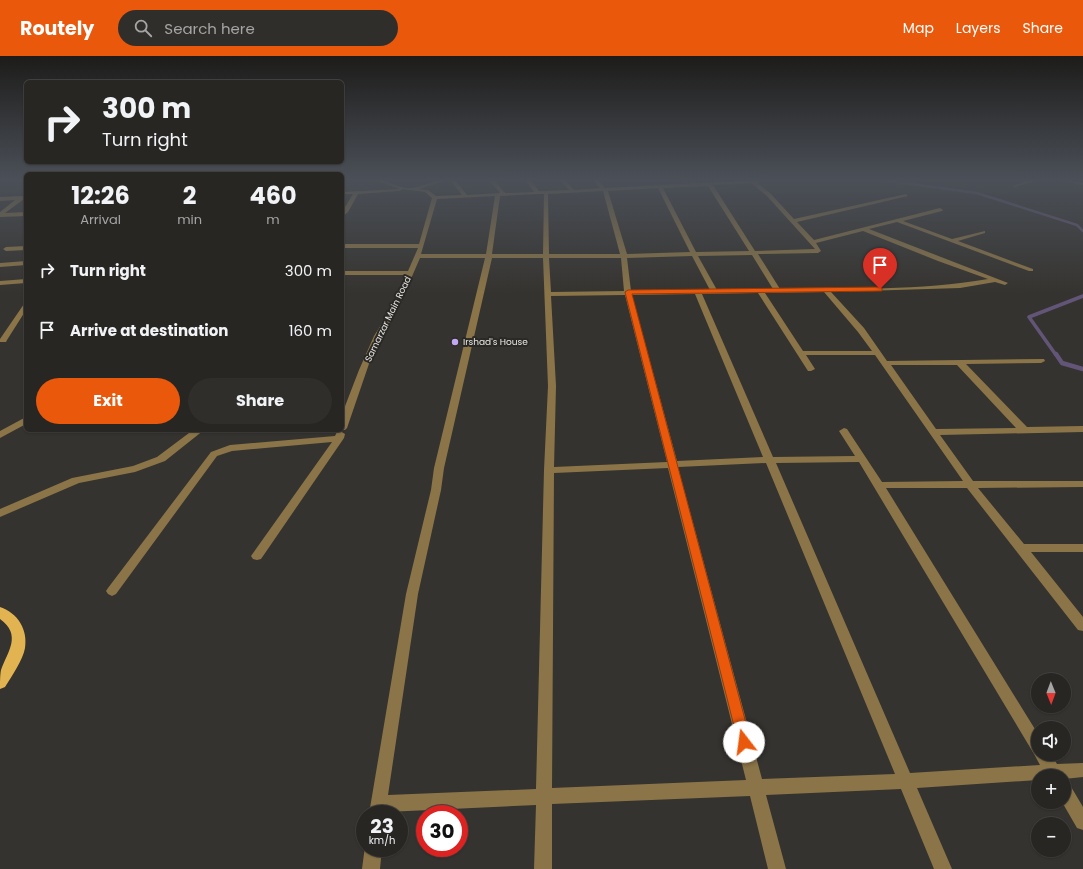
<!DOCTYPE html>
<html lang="en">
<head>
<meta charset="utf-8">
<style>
	:root { --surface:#282623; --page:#302e2b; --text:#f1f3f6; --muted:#a5a5a6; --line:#444341; --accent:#ea580c }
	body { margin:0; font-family:Poppins,sans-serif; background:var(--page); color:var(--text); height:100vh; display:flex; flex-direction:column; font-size:15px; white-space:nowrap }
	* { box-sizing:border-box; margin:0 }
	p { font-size:13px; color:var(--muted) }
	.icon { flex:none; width:22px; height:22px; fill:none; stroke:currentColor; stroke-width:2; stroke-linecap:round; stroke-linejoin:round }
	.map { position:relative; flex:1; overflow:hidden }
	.drawer { position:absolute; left:24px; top:116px; width:320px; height:260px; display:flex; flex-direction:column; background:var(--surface); border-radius:6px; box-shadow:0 1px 3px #0004,0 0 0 1px var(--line) }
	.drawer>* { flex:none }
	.top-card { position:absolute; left:24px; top:24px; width:320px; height:84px; border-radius:6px; box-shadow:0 1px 3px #0004,0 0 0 1px var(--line); background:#282623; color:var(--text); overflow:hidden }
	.needle { width:26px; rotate:179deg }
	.fabs { position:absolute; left:1031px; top:617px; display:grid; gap:8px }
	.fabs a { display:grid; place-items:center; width:40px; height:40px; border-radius:50%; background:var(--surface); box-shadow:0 1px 3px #0004,0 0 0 1px var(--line); font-size:20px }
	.speed { position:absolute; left:356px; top:749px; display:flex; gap:8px; font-size:20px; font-weight:700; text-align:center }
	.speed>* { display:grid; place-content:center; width:52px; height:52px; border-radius:50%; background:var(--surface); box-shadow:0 1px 3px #0004,0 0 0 1px var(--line); line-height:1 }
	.speed small { font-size:10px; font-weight:400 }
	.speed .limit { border:6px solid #d22; background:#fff; color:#111 }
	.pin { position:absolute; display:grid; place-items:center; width:34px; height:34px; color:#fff; margin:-41px -17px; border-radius:50% 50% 50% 0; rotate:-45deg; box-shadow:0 0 4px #0007 }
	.pin .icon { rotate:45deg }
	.me { position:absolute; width:44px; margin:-22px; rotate:345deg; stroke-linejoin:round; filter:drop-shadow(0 0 3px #0008) }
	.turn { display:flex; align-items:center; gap:14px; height:84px; padding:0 12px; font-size:18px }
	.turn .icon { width:52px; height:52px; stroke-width:2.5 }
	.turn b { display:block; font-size:28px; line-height:34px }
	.eta { display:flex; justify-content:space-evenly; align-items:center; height:68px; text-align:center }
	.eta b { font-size:24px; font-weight:700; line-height:28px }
	.button { display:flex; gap:8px; margin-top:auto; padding:8px 12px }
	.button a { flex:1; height:46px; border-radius:24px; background:var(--accent); color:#fff; font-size:16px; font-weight:700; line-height:46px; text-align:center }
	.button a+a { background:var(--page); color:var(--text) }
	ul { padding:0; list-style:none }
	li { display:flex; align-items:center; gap:12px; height:60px; padding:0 12px }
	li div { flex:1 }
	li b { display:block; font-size:15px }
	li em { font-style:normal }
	header { display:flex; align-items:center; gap:24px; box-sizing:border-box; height:56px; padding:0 20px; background:var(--accent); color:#fff }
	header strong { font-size:19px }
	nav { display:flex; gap:22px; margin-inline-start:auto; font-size:14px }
	.search { width:280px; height:36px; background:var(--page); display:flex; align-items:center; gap:10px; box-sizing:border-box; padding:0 14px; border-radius:22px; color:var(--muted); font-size:15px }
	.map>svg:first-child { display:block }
</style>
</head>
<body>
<header>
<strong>Routely</strong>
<div class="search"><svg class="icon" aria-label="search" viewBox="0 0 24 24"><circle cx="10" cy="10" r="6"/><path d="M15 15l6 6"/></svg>Search here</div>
<nav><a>Map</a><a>Layers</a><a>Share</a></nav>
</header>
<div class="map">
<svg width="1083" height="813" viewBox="0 0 1083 813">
	<rect width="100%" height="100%" fill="#35332f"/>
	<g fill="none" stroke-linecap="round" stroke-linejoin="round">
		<path stroke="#635578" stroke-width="2.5" d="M882,124L977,137L1077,169L1083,175"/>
		<path stroke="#635578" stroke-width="3.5" d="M1056,299L1029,261L1083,240"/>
		<path stroke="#635578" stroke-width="4.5" d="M1056,298L1062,307L1083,313"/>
		<path fill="#8b7548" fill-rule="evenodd" d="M376,124C388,124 401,134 413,132C424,130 435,124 447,124L419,133L428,134L436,140L462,139L450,124H455L467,139L500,137L489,124H494L505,137L534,136L525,124H530L539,135L569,134L560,124H565L574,134L600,132L593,124H598L605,132L760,124V126L757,127L770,137L794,163L906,138L908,140L797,166L814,184L940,152L943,154L942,155L903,165L952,183L985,175V177L958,185L1033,213V215H1029L897,166L869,173L1008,227L1005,229L995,226L960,232L831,236L864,272L887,305L1044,303L1045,305L1041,307L966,308L1027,371L1083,370V376L940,379L973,425H1083V431L978,432L1024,488H1083V496H1031L1083,561V575L1078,574L967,432H886L1038,678V698H1051L1057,708L1083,707V721L1064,723V720H1038V724L917,732L952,813H934L901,733L766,739L786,813H768L750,740L552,748V813H534L536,749L386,756L385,758H369L406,538L431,434L434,412L485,202H420L400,248L382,280L371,302L347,372L345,374H339H342V358L359,314L374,280L391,253L407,219H342V215H408L418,192H342V188H419L432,142L425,136L402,133L400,135L358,138L348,156L342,161V156L353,138H342V136L399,133ZM751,127L766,139L815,193L755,195L713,129ZM708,130L749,195L696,196L663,132ZM658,132L690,196L627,198L608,135ZM603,135L620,198H549L548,138ZM538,138H544L543,198H492L500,140ZM495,140L486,198H421L437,143ZM863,175L938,205L988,223C920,235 849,232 780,233L758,198L818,197L821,195L816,187ZM752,199L773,233L717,234L698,200ZM692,200L710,234L631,235L627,202ZM492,202H543L548,330L544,414L536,733L388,739L418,538L441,434L444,412ZM549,202H621L624,235L551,236ZM824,236L858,276L872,295H803L765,237ZM758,237L808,315H811L815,313L806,299H875L963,425L882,426L847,373L844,372L839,375L855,400L773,401L702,238ZM695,238L763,401L677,405L632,239ZM625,239L667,406L554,411L556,330L551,240ZM891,309H957L1016,372L936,373ZM859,406L1034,698L1040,709L910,717L776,407ZM766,407L895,718L762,723L678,411ZM668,412L746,724L552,732L554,417Z
			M1030,124H1039L1015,131L1013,130Z
			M1063,124L1083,127V129L1063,125Z
			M22,140L24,141V143L5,157L26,156V160L0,161V156L15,144L0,145V141Z
			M26,190V194L6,195L3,193L6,191Z
			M26,205V209L0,211V207Z
			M26,223V227L0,229V225Z
			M26,247V254L7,284L6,286H0V283L24,248Z
			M26,361V368L0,382V375Z
			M193,374H204L165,405L135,416L79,427L0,461V453L72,422L133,410L157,401Z
			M340,375L345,378L344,382L261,503L257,504L253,503L251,500L332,386L232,395L217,400L116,538L112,540L108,538L106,535L108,532L211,396L230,389L335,380L337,376Z
			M1064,727L1070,729L1083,751V774L1077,772L1062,746H1064Z
			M365,790V792H382L380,813H362Z"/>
		<path fill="#e2b451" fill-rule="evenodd" d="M0,551C18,557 28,574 25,592C23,604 11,621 5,631L0,633C0,627 0,619 1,614C8,595 22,579 0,563Z"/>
	</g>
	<linearGradient id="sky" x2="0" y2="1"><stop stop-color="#1d1c1a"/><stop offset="0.52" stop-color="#4b5058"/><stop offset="1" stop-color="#4b5058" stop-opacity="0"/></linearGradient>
	<rect width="1083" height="238" fill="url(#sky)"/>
	<path fill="#ea580c" stroke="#983908" d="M880,231L882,232V235L632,238L751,686L749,690L744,692L740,690L738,686L625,236L628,234Z"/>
	<circle fill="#c0a8f4" stroke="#2b2925" stroke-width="1.5" cx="455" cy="286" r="4"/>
	<g text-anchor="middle" stroke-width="4" stroke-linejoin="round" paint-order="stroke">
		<g font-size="9" fill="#e9e8e5" stroke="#2b2925">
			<text transform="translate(388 263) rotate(-64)" y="3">Samarzar Main Road</text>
		</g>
		<g font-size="9" fill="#e9e8e5" stroke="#2b2925" text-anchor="start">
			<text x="463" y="289">Irshad's House</text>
		</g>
	</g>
</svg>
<div class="fabs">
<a><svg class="needle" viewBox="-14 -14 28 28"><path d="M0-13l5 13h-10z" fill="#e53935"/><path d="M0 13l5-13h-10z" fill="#a5a5a6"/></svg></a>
<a><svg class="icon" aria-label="sound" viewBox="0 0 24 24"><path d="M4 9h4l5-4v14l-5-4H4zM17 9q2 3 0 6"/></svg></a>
<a>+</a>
<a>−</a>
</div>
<div class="speed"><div>23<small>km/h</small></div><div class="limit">30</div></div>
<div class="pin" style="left:880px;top:233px;background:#d93025"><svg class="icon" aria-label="arrive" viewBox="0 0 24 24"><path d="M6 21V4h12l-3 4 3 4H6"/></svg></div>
<svg class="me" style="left:744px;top:686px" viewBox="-20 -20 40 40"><circle r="19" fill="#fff"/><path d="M0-13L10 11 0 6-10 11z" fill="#ea580c"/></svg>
<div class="top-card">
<div class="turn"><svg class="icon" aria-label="right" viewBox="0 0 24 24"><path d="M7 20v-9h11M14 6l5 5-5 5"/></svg><div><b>300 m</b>Turn right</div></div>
</div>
<section class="drawer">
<div class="eta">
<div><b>12:26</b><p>Arrival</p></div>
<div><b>2</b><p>min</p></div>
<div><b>460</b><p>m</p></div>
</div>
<ul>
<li><svg class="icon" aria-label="right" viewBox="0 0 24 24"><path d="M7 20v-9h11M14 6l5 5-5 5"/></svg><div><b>Turn right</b></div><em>300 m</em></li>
<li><svg class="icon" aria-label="arrive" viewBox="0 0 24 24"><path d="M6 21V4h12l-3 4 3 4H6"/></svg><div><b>Arrive at destination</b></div><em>160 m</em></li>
</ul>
<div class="button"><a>Exit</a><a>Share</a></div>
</section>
</div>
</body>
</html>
